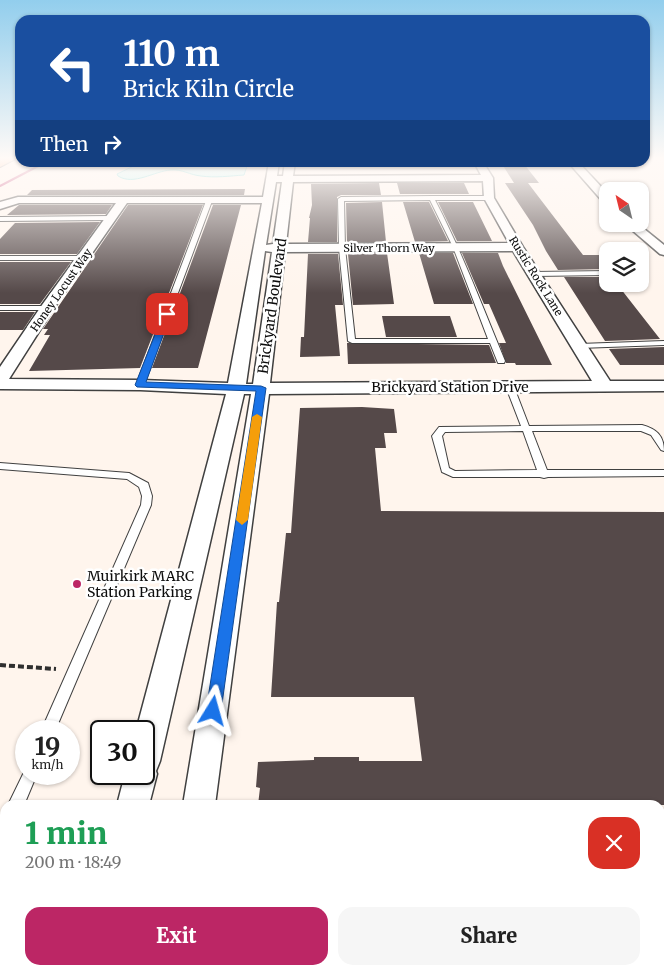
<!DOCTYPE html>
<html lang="en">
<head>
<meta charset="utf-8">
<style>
	:root { --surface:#fff; --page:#f6f6f6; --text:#222; --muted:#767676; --accent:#bc2665 }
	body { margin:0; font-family:Merriweather,serif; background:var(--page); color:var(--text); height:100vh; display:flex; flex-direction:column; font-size:19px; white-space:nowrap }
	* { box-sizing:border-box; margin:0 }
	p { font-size:16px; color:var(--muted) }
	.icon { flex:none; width:28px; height:28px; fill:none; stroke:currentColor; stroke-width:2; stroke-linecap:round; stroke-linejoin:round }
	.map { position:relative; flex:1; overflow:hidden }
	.side { position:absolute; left:0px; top:800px; width:665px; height:175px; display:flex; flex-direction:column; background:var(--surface); border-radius:15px 15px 0 0; box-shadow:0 1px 4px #0004 }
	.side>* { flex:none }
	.hud { position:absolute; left:15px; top:15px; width:635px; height:152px; border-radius:15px; box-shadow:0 1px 4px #0004; background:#1a4fa0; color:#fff; overflow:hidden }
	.needle { width:32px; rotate:325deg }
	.tools { position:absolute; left:599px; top:182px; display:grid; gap:10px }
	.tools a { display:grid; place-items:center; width:50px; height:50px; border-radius:10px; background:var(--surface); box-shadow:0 1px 4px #0004; font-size:25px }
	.speed { position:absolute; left:15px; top:720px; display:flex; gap:10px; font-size:25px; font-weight:700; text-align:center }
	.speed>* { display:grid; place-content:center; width:65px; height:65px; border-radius:50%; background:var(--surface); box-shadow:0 1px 4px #0004; line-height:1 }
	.speed small { font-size:12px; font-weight:400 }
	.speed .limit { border:2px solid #111; border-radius:8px; background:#fff; color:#111 }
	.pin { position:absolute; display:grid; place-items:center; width:42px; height:42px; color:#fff; margin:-21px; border-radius:10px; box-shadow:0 2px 8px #0006 }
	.me { position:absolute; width:55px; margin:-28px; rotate:8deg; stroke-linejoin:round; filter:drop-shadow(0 0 4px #0008) }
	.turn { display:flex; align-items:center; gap:18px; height:105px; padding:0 25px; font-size:22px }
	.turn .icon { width:65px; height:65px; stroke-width:2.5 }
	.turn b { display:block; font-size:35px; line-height:42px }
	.then { display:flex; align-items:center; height:48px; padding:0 25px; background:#0003; gap:10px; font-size:19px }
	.round { display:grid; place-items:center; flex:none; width:52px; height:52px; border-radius:15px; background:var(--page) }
	.head { display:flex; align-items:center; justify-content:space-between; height:85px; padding:0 25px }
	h1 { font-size:30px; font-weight:800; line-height:38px; color:#1e9e55 }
	.cta { display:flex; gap:10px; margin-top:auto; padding:10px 25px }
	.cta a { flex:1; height:58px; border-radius:15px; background:var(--accent); color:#fff; font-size:20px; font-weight:800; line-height:58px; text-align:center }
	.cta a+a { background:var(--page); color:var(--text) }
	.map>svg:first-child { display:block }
</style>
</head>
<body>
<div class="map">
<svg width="664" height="975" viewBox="0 0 664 975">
	<rect width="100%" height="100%" fill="#fff5ed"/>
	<path fill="#b2f5f5" stroke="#3ac8cc" d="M140,163V162L248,163L244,175C230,176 215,178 201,176C190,175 182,169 171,170C154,171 134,186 118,176L117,174Z"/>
	<path fill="#554949" d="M502,164H524L539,183H528L583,255H608V269L558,270L546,251L533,225L505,183H514Z
		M379,183L381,195H341L337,197V242H308L310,218H309L312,205L311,184Z
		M397,183H464L469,194H400Z
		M245,189L244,195H27L32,190Z
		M382,202L386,242H347L346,203Z
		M403,202H429L448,241L415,242Z
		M438,202H473L492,241H457Z
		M19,205H112L106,214L7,215Z
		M128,205H203L140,368L29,371L50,335H44L48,329H43Z
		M213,205H241L198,368H152Z
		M100,222L77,254H0V239L15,223Z
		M387,253L394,304L353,305L348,254Z
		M419,253H453L473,304H434Z
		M462,253H498L503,266L552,365H516L515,363H506L499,343H506L489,304H484Z
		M308,254H338L343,305H335L340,356L300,357L301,337H304Z
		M0,262H71L40,304H0Z
		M564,277H608V284H617L660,339L605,341Z
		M0,312H35L23,330H0Z
		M382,316H450L457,337H386Z
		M347,343L489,345L496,363L348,364Z
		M664,347V365H620L609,349Z
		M362,407L394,409L397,433H384L386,448H375L381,511L664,512V805H258L260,788L256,787L258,762L314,760V757H359V761H422L414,697H271L277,602H279L286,533H291L300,408Z"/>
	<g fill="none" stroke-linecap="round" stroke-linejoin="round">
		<defs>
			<path id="lane" d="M432,196H489L492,198L489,200H435C462,252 483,308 505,361L504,363H498L490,343H352L348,341L339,248L338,199L341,197ZM430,200L453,247L488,339H355L345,248L344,201Z
				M209,199L212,201L144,385L143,387H137L136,385L206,201Z
				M0,217L110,216L113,218L110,220L0,221Z
				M0,256H83L86,258L83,260H0Z
				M608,271V275L534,276L531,274L534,272Z
				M0,306H47L50,308L47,310H0Z
				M664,341V345L579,348L575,346L579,344Z
				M507,385H513L514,387L529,426L642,425C656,429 664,435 664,451L661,450L651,435L641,431H532L547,470H664V476L548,477L544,478L540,477H453L442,472L432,436L439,427L521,426L506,387ZM523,431L537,470L455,471L449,468L442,436L445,432Z
				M0,463L129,473L148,483L152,496L151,505L55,731H41L141,505L142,496L139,487L127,479L0,469Z
				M26,768V774H37L24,805H8Z
				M5,823V849L0,851V825Z"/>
			<path id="street" d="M269,162H279L277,176H283L285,162H295L293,176L481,175L474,162H483L493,178L494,198L523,247L610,381H664V391L269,394L215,805H183L251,394H244L160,761L156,771L157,774L149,805H117L125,774H144V731H136L226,394L140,390L0,389V367L42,305L116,203H19L0,209V202L18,197H263ZM483,181L484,198L509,243L286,244L293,182ZM276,182H282L273,244L266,245ZM127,203H262L228,383L140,380L9,379L54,308ZM265,251L272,252L253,384H246ZM513,251L592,381L270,383L285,252Z
				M568,162H578L608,194V204L604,203Z
				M625,224H638L664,245V255L660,254Z
				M73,970H111L110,975H72Z
				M156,970H194L193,975H155Z"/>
			<path id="primary" d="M3,157H19L0,167V158Z"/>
		</defs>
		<use href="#lane" stroke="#404040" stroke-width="2"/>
		<use href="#street" stroke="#404040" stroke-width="3"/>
		<use href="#primary" stroke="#1e1e1e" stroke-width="2"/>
		<path stroke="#2f2f2f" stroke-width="4" stroke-dasharray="6 3" stroke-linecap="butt" d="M0,665L56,669"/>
		<use href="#lane" fill="#fff" fill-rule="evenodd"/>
		<use href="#street" fill="#fff" fill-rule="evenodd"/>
		<use href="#primary" fill="#f79d64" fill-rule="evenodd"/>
		<path stroke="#bc2665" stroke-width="2" d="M0,186L46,162"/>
	</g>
	<linearGradient id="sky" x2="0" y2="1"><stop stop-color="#92ceed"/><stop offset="0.54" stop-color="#fffaf7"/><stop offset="1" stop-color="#fffaf7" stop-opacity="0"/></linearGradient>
	<rect width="664" height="293" fill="url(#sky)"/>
	<path fill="#1a73e8" stroke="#114b97" d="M164,312L171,314L146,382L261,386L266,388L221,711L219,716L213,718L208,716L206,711L256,391L137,387L135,385Z"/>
	<path fill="#f59e0b" d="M257,414L262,417L248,520L242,525L236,520L252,417Z"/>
	<circle fill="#bc2665" stroke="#fff" stroke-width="2" cx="77" cy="584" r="5"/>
	<g text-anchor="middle" stroke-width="5" stroke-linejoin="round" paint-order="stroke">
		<g font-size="11" fill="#0d0d0d" stroke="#fff">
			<text x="389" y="252">Silver Thorn Way</text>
			<text transform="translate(536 276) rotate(58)" y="4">Rustic Rock Lane</text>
			<text transform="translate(61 290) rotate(-55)" y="4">Honey Locust Way</text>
		</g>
		<g font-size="14" fill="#0d0d0d" stroke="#fff">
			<text transform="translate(272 306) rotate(-82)" y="5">Brickyard Boulevard</text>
			<text x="450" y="392">Brickyard Station Drive</text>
		</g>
		<g font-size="14" fill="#0d0d0d" stroke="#fff" text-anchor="start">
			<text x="87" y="581">Muirkirk MARC<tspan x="87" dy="16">Station Parking</tspan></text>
		</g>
	</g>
</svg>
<div class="tools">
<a><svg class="needle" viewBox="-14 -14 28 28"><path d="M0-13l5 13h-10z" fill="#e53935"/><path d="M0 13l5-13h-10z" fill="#767676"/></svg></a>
<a><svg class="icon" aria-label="layers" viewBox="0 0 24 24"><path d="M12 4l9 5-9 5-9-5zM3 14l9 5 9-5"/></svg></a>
</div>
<div class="speed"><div>19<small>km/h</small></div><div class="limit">30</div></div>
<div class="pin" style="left:167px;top:314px;background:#d93025"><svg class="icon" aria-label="arrive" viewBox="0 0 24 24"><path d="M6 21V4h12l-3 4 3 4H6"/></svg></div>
<svg class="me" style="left:213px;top:711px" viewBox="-20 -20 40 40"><path d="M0-17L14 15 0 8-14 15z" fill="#1a73e8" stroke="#fff" stroke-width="4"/></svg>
<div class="hud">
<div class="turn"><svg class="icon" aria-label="left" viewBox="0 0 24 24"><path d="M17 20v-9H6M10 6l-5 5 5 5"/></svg><div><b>110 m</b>Brick Kiln Circle</div></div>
<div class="then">Then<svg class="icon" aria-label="right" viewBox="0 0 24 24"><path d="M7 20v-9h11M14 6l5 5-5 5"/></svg></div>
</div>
<section class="side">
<div class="head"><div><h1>1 min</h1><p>200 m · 18:49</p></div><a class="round" style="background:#d93025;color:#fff"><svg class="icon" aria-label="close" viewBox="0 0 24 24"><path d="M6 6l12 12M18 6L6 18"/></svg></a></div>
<div class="cta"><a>Exit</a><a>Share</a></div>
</section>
</div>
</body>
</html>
